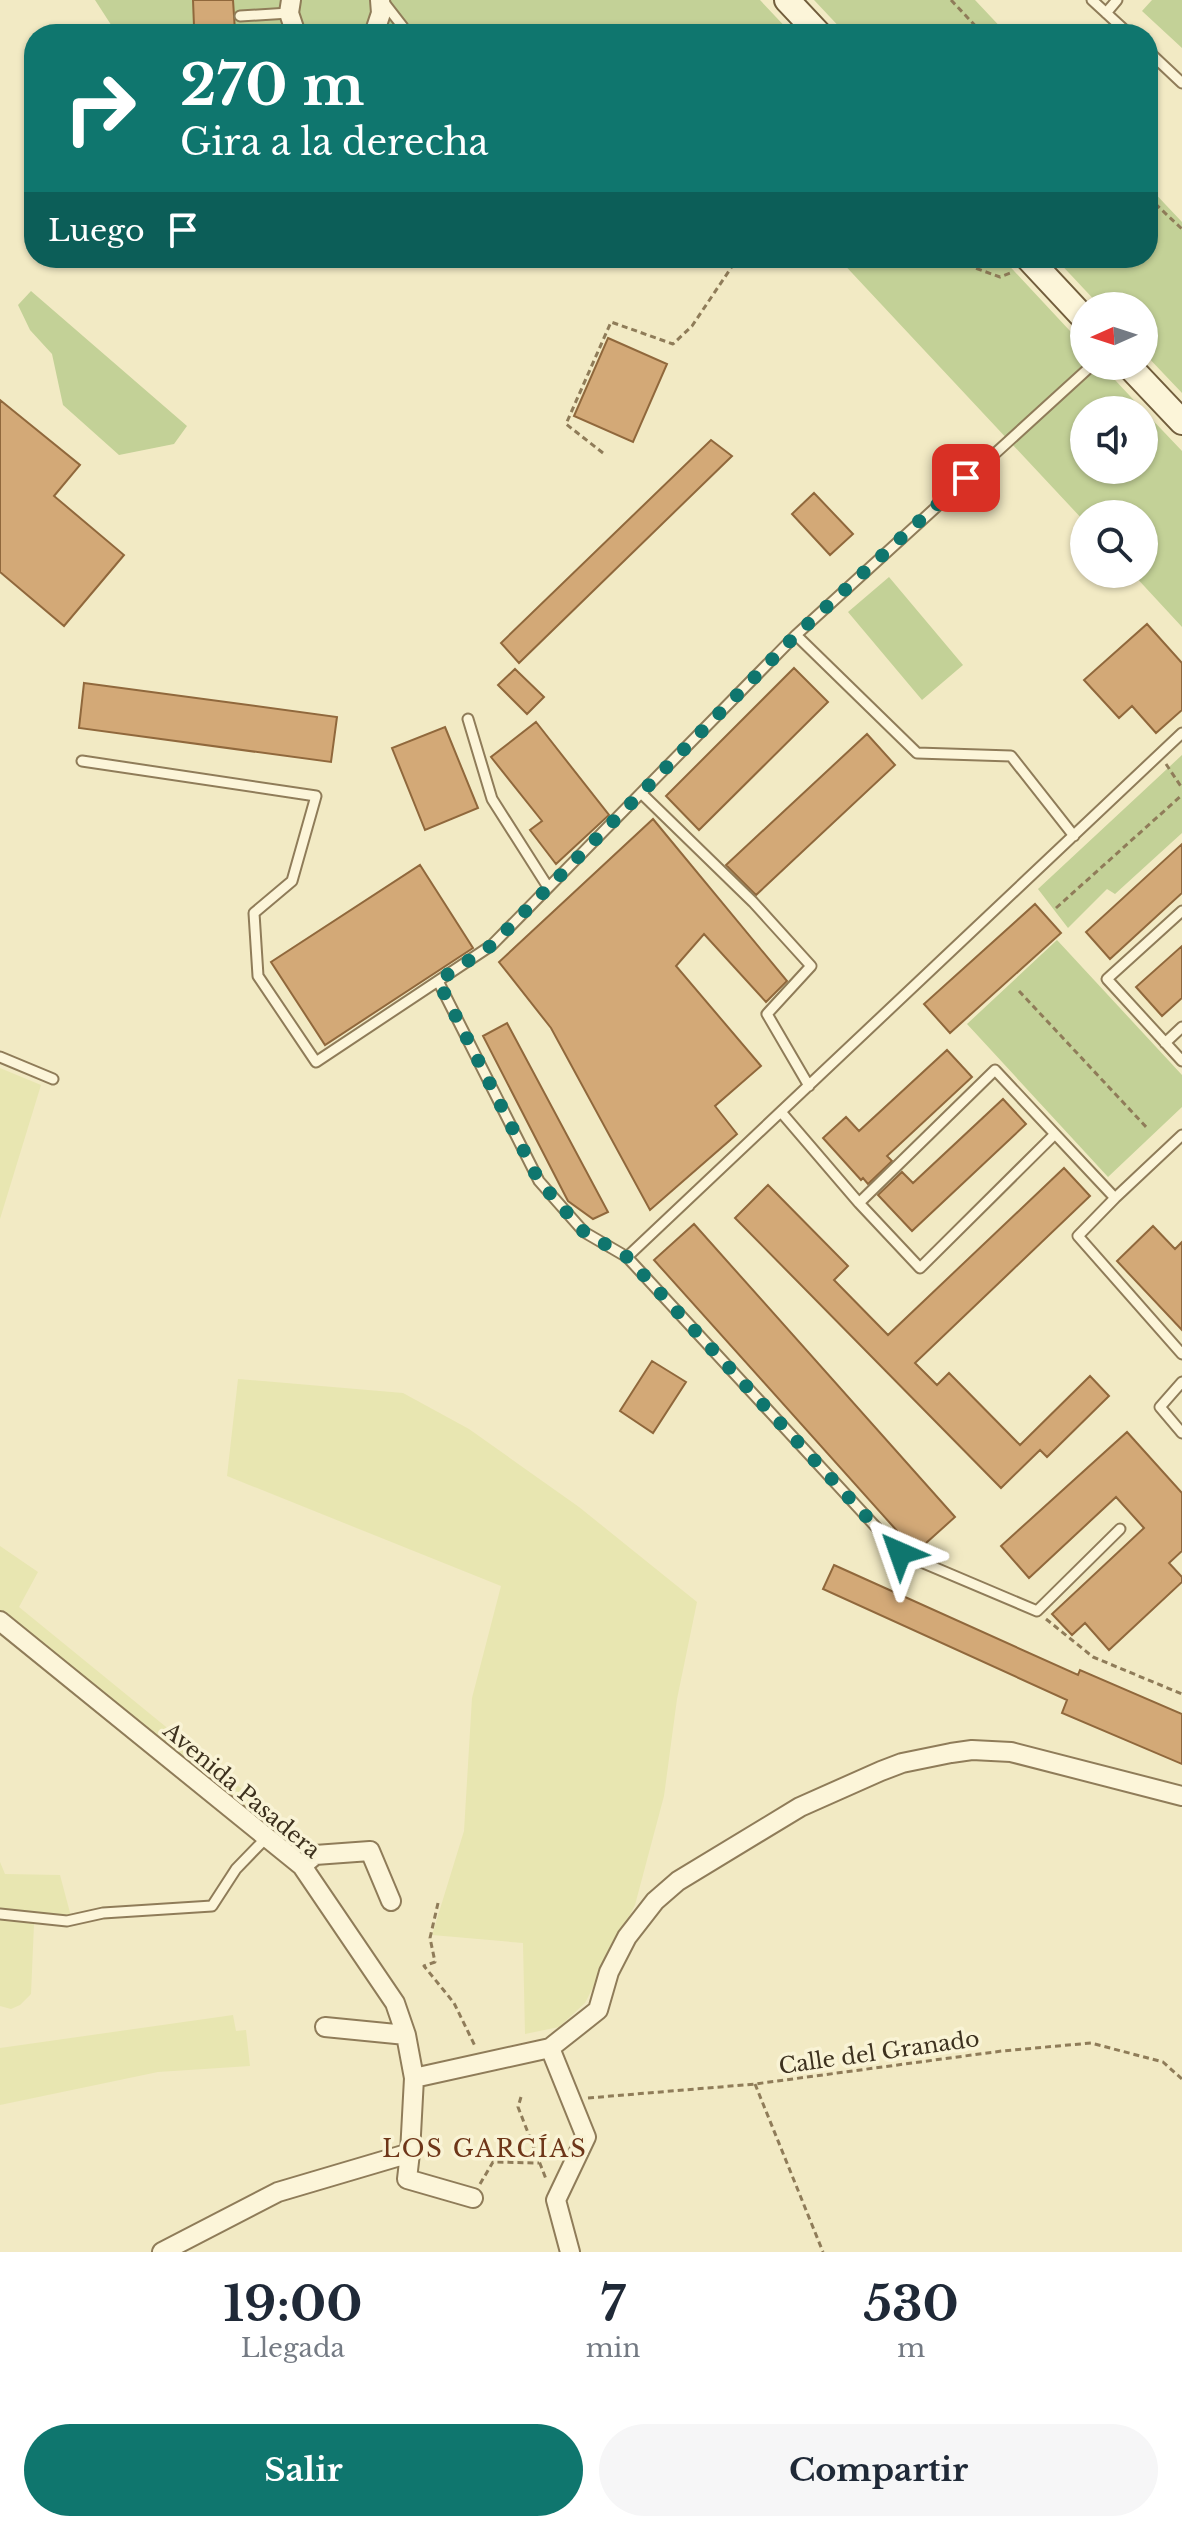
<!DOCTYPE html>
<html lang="es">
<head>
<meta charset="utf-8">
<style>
	:root { --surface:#fff; --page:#f6f6f7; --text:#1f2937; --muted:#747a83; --accent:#0f766e }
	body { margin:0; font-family:"Libre Baskerville",serif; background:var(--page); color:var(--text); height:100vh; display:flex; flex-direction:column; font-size:30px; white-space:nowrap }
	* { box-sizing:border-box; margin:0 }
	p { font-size:26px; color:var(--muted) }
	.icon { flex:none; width:44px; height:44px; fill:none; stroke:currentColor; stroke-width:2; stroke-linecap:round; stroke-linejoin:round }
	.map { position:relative; height:2252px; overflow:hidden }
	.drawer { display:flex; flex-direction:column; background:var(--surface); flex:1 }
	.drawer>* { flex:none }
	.banner { position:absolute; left:24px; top:24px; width:1134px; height:244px; border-radius:32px; box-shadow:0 2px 6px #0004; background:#0f766e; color:#fff; overflow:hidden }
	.needle { width:52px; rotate:267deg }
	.buttons { position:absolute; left:1070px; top:292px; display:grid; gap:16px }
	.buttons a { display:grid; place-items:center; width:88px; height:88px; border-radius:50%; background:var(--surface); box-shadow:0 2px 6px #0004; font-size:40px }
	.pin { position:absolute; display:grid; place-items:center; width:68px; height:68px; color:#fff; margin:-34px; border-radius:16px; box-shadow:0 4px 12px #0006 }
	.me { position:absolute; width:88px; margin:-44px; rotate:317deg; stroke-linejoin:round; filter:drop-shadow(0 0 6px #0008) }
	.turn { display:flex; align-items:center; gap:28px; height:168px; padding:0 24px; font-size:36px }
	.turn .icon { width:104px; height:104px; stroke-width:2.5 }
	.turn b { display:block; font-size:56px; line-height:68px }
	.then { display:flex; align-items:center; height:76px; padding:0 24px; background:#0003; gap:16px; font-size:30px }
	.eta { display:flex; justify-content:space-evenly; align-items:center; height:136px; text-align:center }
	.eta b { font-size:48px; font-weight:700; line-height:56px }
	.action { display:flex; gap:16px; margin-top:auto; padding:16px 24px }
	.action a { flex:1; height:92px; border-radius:48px; background:var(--accent); color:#fff; font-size:32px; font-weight:700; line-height:92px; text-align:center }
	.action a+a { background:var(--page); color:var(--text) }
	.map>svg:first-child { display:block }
</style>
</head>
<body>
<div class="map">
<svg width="1182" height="2252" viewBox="0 0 1182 2252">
	<rect width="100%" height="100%" fill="#f2eac4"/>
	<path fill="#e8e6b1" d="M0,1068L41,1085L0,1219Z
		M238,1379L403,1393L469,1429L579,1507L697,1602L677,1699L664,1796L635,1905L585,2003L559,2027L525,2034L523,1943L432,1935L464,1831L472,1698L501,1586L227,1476Z
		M0,1546L38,1572L19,1607L301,1837L290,1847L0,1612Z
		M0,1862L5,1874L60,1875L73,1924H34L31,1994L20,2005L11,2009L0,2006Z
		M233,2015L236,2031L246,2030L250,2066L158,2072L0,2105V2048Z"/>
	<path fill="#c3d197" d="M95,0H760L792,34H117Z
		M814,0H975L1007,34H846Z
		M1152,0H1182V48L1142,11Z
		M1148,186L1182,222V393L1144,353V306H1100L1055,258H1148Z
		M838,258H1002L1084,346V366H1102L1143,410H1084V470H1144V411L1182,451V627L1133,574H1144V514H1084V521Z
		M31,291L187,426L174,444L119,455L63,405L52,354L30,330L18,305Z
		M889,577L963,665L922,700L848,612Z
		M1182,755V833L1115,894L1107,889L1068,928L1038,889Z
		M1057,940L1182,1075V1107L1108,1177L967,1024Z"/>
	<path fill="#d3a977" stroke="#90683c" stroke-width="2" d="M193,0H233L235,31L213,32L212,26H194Z
		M608,338L667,364L633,442L574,416Z
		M0,400L80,465L54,496L124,555L64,626L0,572Z
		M711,440L732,456L519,663L501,643Z
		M814,493L853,534L830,555L792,514Z
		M1147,624L1182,663V710L1156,733L1132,706L1119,718L1084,680Z
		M794,668L828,702L699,830L666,796Z
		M515,669L544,697L527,714L498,685Z
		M84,683L337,717L331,762L79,728Z
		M536,722L609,815L556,864L530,830L542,821L491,757Z
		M445,727L478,808L425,830L392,748Z
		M867,734L895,765L756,895L726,865Z
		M653,819L787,981L766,1002L704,934L676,966L761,1066L715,1106L737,1134L650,1210L551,1028L499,962Z
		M1182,844V893L1110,959L1086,932Z
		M420,865L473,948L325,1045L271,962Z
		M1035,904L1061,933L950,1033L924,1004Z
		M1182,946V998L1162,1016L1136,987Z
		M507,1023L608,1212L593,1219L568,1201L483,1036Z
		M947,1050L972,1077L887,1156L892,1161L868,1184L863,1178L861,1180L823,1138L846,1117L859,1131Z
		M1003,1099L1026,1124L912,1231L878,1195L902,1172L913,1183Z
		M1064,1168L1090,1196L915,1363L937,1385L949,1373L1020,1445L1090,1376L1109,1396L1047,1457L1040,1450L1001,1488L735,1218L768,1185L848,1266L834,1280L888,1335Z
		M694,1224L955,1517L916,1552L654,1260Z
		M1153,1226L1175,1249L1182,1242V1330L1117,1261Z
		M652,1361L686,1382L653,1433L620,1411Z
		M1127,1432L1182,1493V1551L1169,1563L1182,1577V1582L1109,1650L1085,1623L1072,1635L1052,1614L1144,1528L1116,1497L1029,1578L1001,1546Z
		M834,1565L1078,1675L1080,1670L1182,1714V1764L1062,1713L1067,1700L823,1589Z"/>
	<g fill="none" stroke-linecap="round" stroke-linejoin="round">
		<defs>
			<path id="service" d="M382,0L403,27V34
				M1092,0L1129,34
				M1106,13L1117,0
				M240,16L289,13
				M1148,51L1182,83
				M796,635L917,753L1011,756L1074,836
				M468,719L492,799L548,887
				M82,761L316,796L292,881L254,913L258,976L316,1062L492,945L796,635L1091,366
				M641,793L753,902L811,966L767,1014L809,1086
				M1182,911L1107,979L1182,1061
				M438,981L539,1181L584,1232L627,1257L900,1553L1037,1611L1120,1529
				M1165,1043L1182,1027
				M0,1057L53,1079
				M781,1112L859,1203L995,1070L1115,1198L1078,1236L1182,1354
				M1115,1198L1182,1135
				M859,1203L920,1268L1054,1135
				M627,1257L1182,733
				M1182,1382L1160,1407L1182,1433
				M0,1914L67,1921L103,1913L212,1906L236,1869L266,1838"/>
			<path id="minor" d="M291,0L289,13L296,34
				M374,34L381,13L380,0
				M0,1621L302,1866L395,2003L406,2035L414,2078L410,2153L278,2192L162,2252
				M302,1866L315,1855L370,1851L391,1901
				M325,2027L406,2035
				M550,2048L586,2137L556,2200L570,2252
				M414,2078L550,2048L598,2010L609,1972L627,1937L655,1901L678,1881L800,1807L881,1771L902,1763L951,1753L972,1750L1011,1752L1182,1796
				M410,2153L407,2179L473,2198"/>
			<path id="secondary" d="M787,0L819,34
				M1028,258L1084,318
				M1129,366L1182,422"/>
		</defs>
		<use href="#service" stroke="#8f7c59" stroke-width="13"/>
		<use href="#minor" stroke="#8f7c59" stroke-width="22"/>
		<use href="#secondary" stroke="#715d3c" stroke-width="28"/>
		<path stroke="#8f7c59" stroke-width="3" stroke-dasharray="6 4" stroke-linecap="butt" d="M951,0L983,34
			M1148,197L1182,229
			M959,258L975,268L1000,277L1013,272
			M603,453L566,424L611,322L673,344L692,326L737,259L744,258
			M1166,764L1182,788
			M1056,908L1182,795
			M1019,991L1148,1129
			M1046,1619L1093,1657L1182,1694
			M438,1903L430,1938L435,1962L424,1966L454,2003L475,2046
			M755,2084L823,2252
			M521,2097L518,2107L546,2179
			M588,2098L755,2084L1002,2051L1091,2043L1163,2062L1182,2079
			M480,2184L493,2162L539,2163"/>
		<use href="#service" stroke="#fcf5d9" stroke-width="9"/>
		<use href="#minor" stroke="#fcf5d9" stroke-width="18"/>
		<use href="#secondary" stroke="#fcf5d9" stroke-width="24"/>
	</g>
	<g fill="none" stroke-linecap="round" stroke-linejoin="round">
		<path stroke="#0f766e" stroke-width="14" stroke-dasharray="0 25.2" d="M900,1553L627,1257L584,1232L539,1181L438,981L492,945L796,635L966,478"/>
	</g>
	<g text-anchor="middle" stroke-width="7" stroke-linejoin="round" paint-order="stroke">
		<g font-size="22" fill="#3d311e" stroke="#f9f3d5">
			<text transform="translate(242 1790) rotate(40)" y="8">Avenida Pasadera</text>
			<text transform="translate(879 2052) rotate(-8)" y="8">Calle del Granado</text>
		</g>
		<g font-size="24" letter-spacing="2" fill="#6e3619" stroke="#f9f3d5">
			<text x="485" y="2157">LOS GARCÍAS</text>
		</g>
	</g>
</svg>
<div class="buttons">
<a><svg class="needle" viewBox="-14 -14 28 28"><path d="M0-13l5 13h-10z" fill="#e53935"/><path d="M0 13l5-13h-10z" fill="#747a83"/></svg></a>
<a><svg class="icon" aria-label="sound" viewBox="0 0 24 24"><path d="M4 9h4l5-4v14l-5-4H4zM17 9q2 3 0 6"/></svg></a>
<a><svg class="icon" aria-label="search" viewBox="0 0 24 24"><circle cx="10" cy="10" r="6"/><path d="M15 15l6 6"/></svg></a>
</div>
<div class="pin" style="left:966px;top:478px;background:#d93025"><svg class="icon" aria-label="arrive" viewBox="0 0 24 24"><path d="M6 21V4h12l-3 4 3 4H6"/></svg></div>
<svg class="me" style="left:900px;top:1553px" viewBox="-20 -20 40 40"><path d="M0-17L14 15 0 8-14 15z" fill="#0f766e" stroke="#fff" stroke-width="4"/></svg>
<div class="banner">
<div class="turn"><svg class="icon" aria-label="right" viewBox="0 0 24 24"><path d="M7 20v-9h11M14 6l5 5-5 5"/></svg><div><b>270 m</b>Gira a la derecha</div></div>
<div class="then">Luego<svg class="icon" aria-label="arrive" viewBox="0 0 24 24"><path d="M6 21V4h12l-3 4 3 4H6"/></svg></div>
</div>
</div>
<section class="drawer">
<div class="eta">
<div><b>19:00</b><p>Llegada</p></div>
<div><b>7</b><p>min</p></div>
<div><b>530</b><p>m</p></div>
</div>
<div class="action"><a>Salir</a><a>Compartir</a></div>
</section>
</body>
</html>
